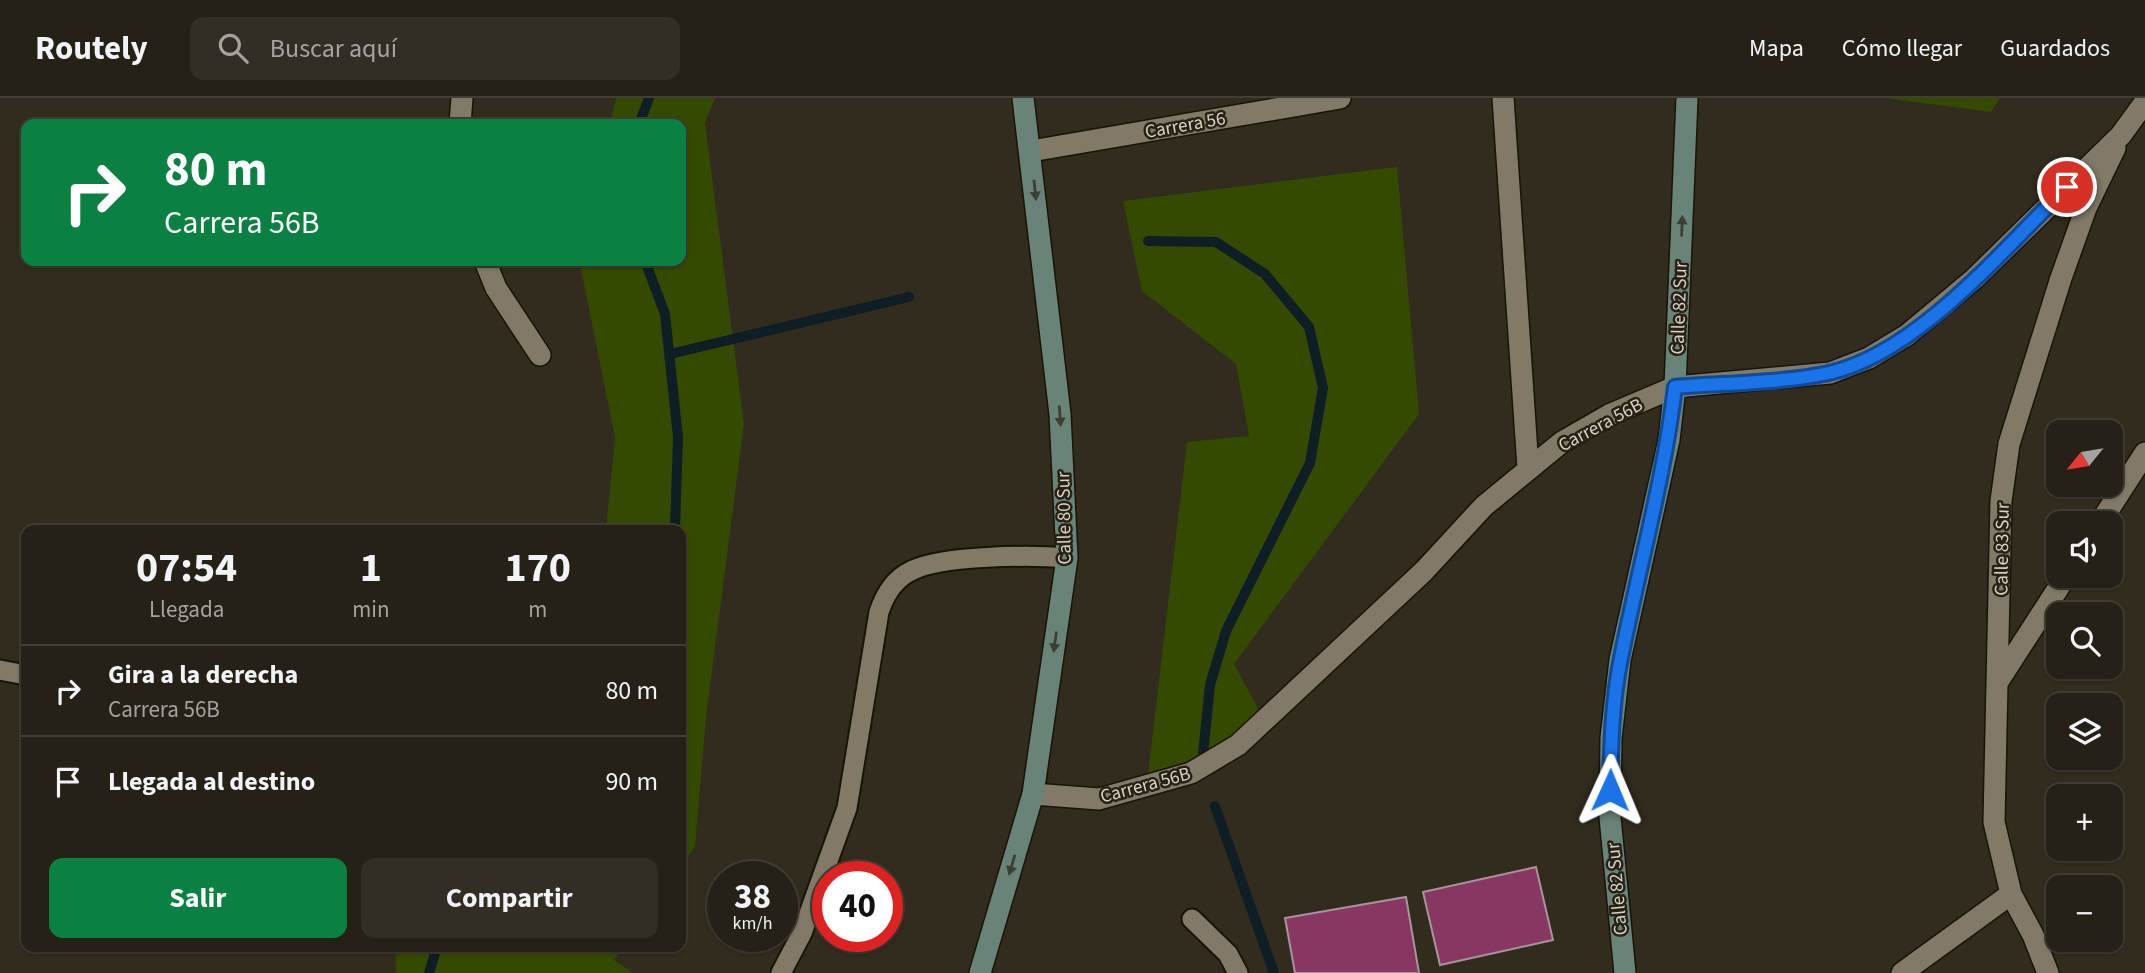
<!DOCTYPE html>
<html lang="es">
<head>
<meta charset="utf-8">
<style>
	:root { --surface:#262116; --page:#322e23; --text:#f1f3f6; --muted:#a4a3a1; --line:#423e35; --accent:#0b8043 }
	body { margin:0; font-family:"Source Sans 3",sans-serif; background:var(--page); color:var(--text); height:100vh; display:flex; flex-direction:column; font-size:26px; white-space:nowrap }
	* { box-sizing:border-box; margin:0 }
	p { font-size:23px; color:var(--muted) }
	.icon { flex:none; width:38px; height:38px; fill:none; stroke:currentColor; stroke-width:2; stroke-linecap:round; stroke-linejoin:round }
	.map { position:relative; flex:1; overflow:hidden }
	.details { position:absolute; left:21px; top:427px; width:665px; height:427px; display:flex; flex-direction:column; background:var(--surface); border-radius:14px; box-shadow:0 2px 5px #0004,0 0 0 2px var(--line) }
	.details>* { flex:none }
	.banner { position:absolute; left:21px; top:21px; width:665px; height:147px; border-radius:14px; box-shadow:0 2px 5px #0004,0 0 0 2px var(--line); background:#0b8043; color:#fff; overflow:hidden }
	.needle { width:46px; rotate:240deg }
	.fabs { position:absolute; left:2046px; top:322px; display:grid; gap:14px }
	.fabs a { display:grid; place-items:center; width:77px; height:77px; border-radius:14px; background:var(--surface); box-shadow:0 2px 5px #0004,0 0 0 2px var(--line); font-size:35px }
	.speed { position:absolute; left:707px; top:763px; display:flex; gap:14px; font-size:35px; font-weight:700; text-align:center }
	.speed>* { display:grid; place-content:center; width:91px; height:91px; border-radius:50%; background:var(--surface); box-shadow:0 2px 5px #0004,0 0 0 2px var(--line); line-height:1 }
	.speed small { font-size:18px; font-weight:400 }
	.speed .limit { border:10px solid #d22; background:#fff; color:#111 }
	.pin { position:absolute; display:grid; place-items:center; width:60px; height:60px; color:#fff; margin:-30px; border:4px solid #fff; border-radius:50%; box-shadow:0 2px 7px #0007 }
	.me { position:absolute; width:77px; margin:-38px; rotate:1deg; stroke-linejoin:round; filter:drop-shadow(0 0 5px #0008) }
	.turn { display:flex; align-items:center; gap:24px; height:147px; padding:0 28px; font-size:32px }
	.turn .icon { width:91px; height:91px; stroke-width:2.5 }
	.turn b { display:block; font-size:49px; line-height:60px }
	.eta { display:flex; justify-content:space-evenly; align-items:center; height:119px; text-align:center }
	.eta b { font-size:42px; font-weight:700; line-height:49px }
	.cta { display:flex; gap:14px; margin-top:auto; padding:14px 28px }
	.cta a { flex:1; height:80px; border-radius:14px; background:var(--accent); color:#fff; font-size:28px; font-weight:700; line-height:80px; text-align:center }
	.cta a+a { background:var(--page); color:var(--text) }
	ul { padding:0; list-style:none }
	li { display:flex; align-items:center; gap:21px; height:91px; padding:0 28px; border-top:2px solid var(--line) }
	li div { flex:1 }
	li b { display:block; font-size:26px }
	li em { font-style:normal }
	header { display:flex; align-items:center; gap:42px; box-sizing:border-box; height:98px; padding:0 35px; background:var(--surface); border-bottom:2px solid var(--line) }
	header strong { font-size:33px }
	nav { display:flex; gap:38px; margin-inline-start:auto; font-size:24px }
	.search { width:490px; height:63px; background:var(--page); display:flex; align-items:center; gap:18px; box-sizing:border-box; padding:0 24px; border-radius:14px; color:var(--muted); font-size:26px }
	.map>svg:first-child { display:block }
</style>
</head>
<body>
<header>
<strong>Routely</strong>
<div class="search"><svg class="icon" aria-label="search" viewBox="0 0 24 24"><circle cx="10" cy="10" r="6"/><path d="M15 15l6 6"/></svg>Buscar aquí</div>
<nav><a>Mapa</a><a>Cómo llegar</a><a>Guardados</a></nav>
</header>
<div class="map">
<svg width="2145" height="875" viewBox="0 0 2145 875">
	<rect width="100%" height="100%" fill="#322c1e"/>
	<path fill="#344a01" d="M616,0H715L705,25L744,326L706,619L695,748L681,769V432H606L615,340L580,166V163H681V26H610Z
		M1885,0H2000L1991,14Z
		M1397,69L1419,316L1234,566L1262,618L1185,673L1147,685L1187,344L1249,338L1236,266L1142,193L1123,103Z
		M395,849H623L614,862L633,875H396Z"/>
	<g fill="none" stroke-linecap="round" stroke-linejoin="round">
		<path stroke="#0f1e25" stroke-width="10" d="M639,26L649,0
			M1148,143L1216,144L1265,176L1309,229L1323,290L1310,365L1226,533L1210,587L1203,656
			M645,163L665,216L678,339L675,432
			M670,256L909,199
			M1215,708L1274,875
			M429,875L437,849"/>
	</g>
	<path fill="#873761" stroke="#a7949c" stroke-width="2" d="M1536,769L1553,842L1440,867L1423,794Z
		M1406,799L1419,875H1295L1285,820Z"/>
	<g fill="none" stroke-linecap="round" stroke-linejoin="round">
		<defs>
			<path id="lane" d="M0,572L26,577
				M1192,821L1228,856L1238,875
				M781,875L802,835L847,710L879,514C885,496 894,481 911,473C941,457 1032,457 1067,460"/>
			<path id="street" d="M1503,0L1528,370
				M460,26L462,0
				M1031,53L1340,0
				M485,163L496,190L540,257
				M2100,425L2145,355
				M1999,582L2066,478
				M1033,696L1099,701L1191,675L1238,647L1424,473L1484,408L1562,344L1609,317L1675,289L1830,275L1869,260L1907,237L1974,181L2121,37L2145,4
				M1902,875L2011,796
				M2048,875L2033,837L2011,796L1994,724L2001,403L2009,346L2061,180L2086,110L2115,50"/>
			<path id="secondary" d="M980,875L1033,696L1067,460L1060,316L1023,0
				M1625,875L1610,719L1611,640L1620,562L1669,342L1675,289L1687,0"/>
		</defs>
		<use href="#lane" stroke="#1a1407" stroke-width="23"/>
		<use href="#street" stroke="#1a1407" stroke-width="24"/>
		<use href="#secondary" stroke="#1a1407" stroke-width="24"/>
		<use href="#lane" stroke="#817a69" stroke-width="19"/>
		<use href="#street" stroke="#817a69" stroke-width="21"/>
		<use href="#secondary" stroke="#698378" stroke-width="21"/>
	</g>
	<defs><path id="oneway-solid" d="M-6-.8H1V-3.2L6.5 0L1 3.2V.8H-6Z" transform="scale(1.75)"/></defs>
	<g fill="#3c3f32">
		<use href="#oneway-solid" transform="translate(1035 92) rotate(84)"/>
		<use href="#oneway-solid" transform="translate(1682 128) rotate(-88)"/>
		<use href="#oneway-solid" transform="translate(1060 318) rotate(86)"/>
		<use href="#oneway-solid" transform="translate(1055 544) rotate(98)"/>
		<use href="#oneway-solid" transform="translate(1012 767) rotate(106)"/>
	</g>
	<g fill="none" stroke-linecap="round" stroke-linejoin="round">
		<defs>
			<path id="route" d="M1610,692C1611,649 1612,603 1621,560C1639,469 1664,381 1675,289C1723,285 1783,285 1829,275C1918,255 2004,150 2067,89"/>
		</defs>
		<use href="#route" stroke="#114b97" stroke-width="18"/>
		<use href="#route" stroke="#1a73e8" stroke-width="12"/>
	</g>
	<g text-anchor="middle" stroke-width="5" stroke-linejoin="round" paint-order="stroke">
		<g font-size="19" fill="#d7d3ca" stroke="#282214">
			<text transform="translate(1185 26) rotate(-10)" y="7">Carrera 56</text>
			<text transform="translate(1678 210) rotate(-88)" y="7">Calle 82 Sur</text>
			<text transform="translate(1600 326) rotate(-28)" y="7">Carrera 56B</text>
			<text transform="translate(1063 420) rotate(-91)" y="7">Calle 80 Sur</text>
			<text transform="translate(2001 451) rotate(-89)" y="7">Calle 83 Sur</text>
			<text transform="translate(1145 686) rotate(-15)" y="7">Carrera 56B</text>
			<text transform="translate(1616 791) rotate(-95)" y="7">Calle 82 Sur</text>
		</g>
	</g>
</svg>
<div class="fabs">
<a><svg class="needle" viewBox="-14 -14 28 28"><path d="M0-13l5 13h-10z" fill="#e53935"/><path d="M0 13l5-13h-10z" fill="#a4a3a1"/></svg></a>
<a><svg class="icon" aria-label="sound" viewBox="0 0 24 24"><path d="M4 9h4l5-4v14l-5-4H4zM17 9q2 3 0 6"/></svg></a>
<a><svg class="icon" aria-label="search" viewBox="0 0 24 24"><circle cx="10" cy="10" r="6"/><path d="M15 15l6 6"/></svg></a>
<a><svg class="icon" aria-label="layers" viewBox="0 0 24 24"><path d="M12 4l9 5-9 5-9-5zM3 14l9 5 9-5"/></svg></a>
<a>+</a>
<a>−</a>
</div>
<div class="speed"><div>38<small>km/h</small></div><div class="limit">40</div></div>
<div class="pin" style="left:2067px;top:89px;background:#d93025"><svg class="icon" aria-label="arrive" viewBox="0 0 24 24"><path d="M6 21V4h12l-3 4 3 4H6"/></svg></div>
<svg class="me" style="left:1610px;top:692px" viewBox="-20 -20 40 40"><path d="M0-17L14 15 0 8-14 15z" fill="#1a73e8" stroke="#fff" stroke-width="4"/></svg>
<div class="banner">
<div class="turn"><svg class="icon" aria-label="right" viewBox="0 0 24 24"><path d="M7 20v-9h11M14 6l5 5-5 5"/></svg><div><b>80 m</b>Carrera 56B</div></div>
</div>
<section class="details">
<div class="eta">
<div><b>07:54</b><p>Llegada</p></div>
<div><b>1</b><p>min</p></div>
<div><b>170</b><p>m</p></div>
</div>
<ul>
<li><svg class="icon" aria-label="right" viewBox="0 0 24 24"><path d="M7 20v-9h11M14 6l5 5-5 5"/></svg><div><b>Gira a la derecha</b><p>Carrera 56B</p></div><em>80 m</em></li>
<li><svg class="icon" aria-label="arrive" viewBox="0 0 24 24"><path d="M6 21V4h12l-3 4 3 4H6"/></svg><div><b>Llegada al destino</b></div><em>90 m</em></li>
</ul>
<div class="cta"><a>Salir</a><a>Compartir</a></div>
</section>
</div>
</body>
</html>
